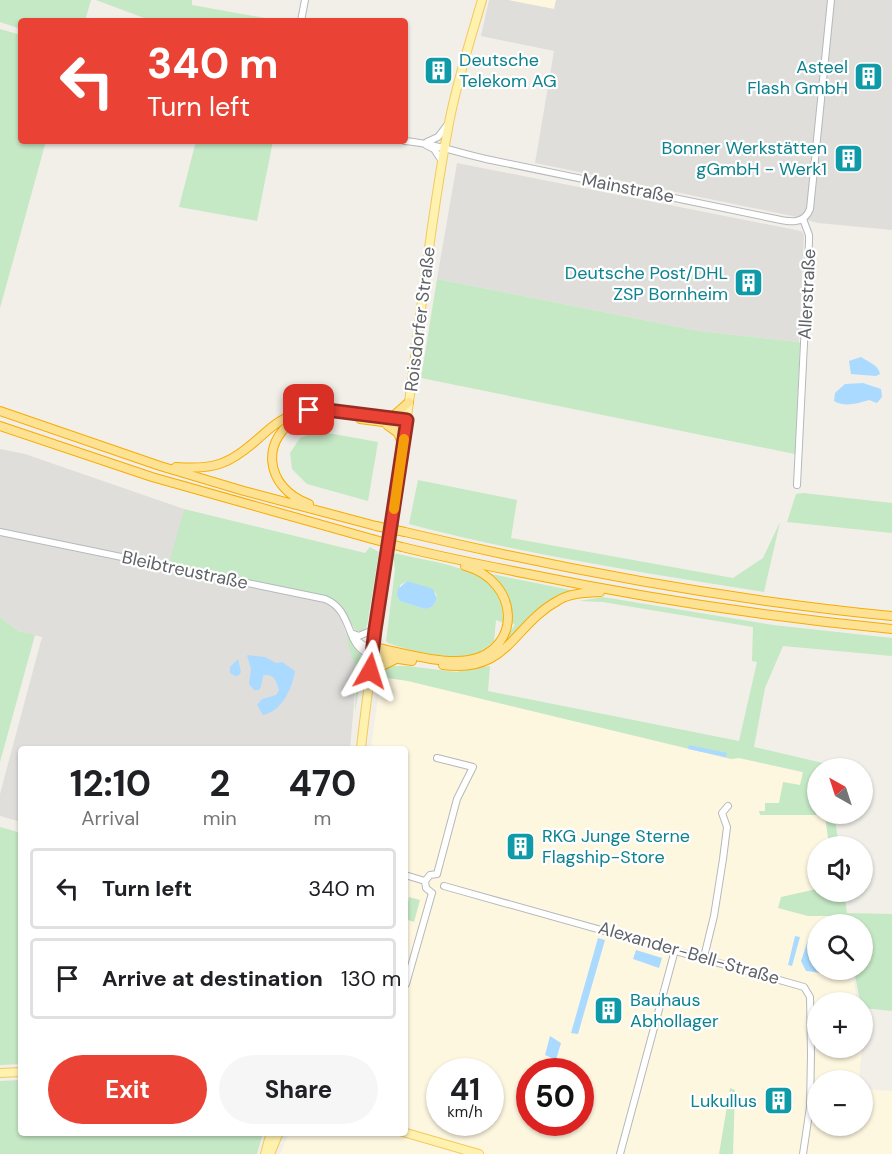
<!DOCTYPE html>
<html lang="en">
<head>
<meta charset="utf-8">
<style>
	:root { --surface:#fff; --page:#f6f6f6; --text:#202124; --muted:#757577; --line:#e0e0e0; --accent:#ea4335 }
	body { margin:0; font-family:"DM Sans",sans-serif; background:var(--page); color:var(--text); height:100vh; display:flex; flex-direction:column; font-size:22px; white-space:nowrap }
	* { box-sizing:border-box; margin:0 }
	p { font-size:20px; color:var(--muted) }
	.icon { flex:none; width:33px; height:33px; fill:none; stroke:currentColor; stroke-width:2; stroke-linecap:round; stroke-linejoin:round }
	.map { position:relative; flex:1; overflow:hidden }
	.side { position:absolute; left:18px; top:746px; width:390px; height:390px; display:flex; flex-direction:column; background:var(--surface); border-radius:6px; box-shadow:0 2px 4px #0004 }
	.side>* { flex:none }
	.top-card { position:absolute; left:18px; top:18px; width:390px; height:126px; border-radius:6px; box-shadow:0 2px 4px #0004; background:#ea4335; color:#fff; overflow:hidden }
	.needle { width:39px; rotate:321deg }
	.buttons { position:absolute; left:807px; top:758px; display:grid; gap:12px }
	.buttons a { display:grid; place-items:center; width:66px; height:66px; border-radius:50%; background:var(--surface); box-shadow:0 2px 4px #0004; font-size:30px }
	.speed { position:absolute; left:426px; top:1058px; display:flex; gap:12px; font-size:30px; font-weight:700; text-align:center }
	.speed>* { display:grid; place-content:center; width:78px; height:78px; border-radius:50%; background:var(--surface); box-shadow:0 2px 4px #0004; line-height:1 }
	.speed small { font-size:15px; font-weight:400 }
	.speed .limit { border:9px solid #d22; background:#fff; color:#111 }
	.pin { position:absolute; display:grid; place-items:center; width:51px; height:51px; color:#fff; margin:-26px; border-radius:12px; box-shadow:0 3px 9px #0006 }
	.me { position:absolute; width:66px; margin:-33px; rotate:6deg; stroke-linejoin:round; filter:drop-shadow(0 0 4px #0008) }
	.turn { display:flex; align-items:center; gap:21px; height:126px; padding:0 30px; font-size:27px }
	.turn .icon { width:78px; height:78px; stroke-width:2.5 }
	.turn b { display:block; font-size:42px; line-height:51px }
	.eta { display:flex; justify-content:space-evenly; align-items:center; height:102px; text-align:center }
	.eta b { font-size:36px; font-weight:700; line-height:42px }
	.cta { display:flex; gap:12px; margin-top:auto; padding:12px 30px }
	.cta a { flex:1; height:69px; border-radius:36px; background:var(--accent); color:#fff; font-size:24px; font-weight:700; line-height:69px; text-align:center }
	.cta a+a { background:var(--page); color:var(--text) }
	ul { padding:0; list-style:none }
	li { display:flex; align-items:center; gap:18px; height:81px; margin:0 12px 9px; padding:0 18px; border:3px solid var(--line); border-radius:6px }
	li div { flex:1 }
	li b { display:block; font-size:22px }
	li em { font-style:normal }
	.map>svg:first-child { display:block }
</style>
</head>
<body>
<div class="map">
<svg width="892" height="1154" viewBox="0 0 892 1154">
	<rect width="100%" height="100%" fill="#f1efe8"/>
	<path fill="#fef7e0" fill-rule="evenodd" d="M508,0H556L554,9Z
		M381,677L408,681L731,759L739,758L813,775L818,813L825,815L829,846H818L817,889L782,897L808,916H844L846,924H818V969H852L857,1002H818V1047H862L859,1080H818V1125H862L863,1089L892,1091V1154H280L289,1133L405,1132V748H371ZM440,1071H490V1122H440ZM530,1071H580V1122H530Z"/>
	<path fill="#e0deda" d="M489,0H508L554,9L556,0H892V230L818,223L792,216L535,163L554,51L481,36Z
		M457,163L801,231L804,235L799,342L699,331L437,279Z
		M0,449L25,454L184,509L170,563L326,596L337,601L332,607L340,614L357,671L350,748H21V822L0,816V794L42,637L18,631L0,617Z"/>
	<path fill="#c5e8c5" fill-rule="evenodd" d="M0,0H91L85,21H21V29L0,22Z
		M96,0H192V5L282,21H144V18Z
		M0,29L21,35V141H46L0,308Z
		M196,141H273L257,221L179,207Z
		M437,279L699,331L799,342L800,343L795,454L421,378Z
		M317,431L378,442L368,501L307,484L292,469L290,453L300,438Z
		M418,480L517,500L511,538L733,578L763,558L780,522L764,592C645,573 526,555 409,524Z
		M803,493L892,503V533L787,522L796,494Z
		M184,509L365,553L370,547L379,552L367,626L363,632L356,631C345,615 346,605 326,596L169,563Z
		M393,553C422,560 479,566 497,591C502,599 502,613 504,623L496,620L494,641C489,645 484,650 478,653C459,662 408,651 388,643L386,641L395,570ZM407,581L436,593L437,599L432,607L425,609L400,601V585Z
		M491,574L576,591L552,599L530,616L503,647L500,645L515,625L510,621L498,582Z
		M603,597L773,625L892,638V656L783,646L765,688L754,747L827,764V768H818V813H834L839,846H829L825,815H760L759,811H765V803H779L783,782L800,785L803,772L739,758L731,759L408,681L381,677L388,666H407L456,672L490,666L488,691L739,741L757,662L752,661L753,627L603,602L579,601Z
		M0,617L18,631L35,635L0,762Z
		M345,626L357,651L364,658L355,712L357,671L348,645Z
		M0,827L21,833V1064L0,1065Z
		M817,889L818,891H844L847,913L892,914V1011L863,1008L862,1002H860L854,969H862V924H846L844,916H808L778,908L781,897Z
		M409,897L420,900L414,922L405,919Z
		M21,1080V1132L263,1133L257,1154H0V1081Z
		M730,1088L735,1090L733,1154H719Z"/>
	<path fill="#aadaff" d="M861,357C868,362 879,365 880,374L876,376L851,374L849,361Z
		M863,383L881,389L882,397L877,403L869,400C858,403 846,408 834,401L835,393L845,384Z
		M407,581L433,589L437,599L432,607L425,609L400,601L397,595L398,589Z
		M247,655L265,657L276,663L282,662L295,671C292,689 282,711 263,715L257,705L262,699L276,695L279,690C276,681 275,674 264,675C261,679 263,685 259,690H254L249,684L251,669Z
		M238,659L241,672L238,676H235L230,673V667Z
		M689,745L727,753L726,757L688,749Z
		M817,931L818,969H840C831,976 817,972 806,971L801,961L810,934Z
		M795,936L800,937L792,966L788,965Z
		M598,938L605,940L578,1034L571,1033Z
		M636,950L662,958L659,968L633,959Z
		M550,1036L561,1043L556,1060L545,1055Z"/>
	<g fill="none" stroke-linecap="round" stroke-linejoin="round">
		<defs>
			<path id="minor" d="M301,21L305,0
				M405,141C433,143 458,153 486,159L776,219C789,222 804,225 810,209L831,0
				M427,142L438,137L448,124
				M426,145L434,149L442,161
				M797,485L809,242V235L803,219
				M0,532L325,599C355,611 344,648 372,655
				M351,633L359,636L375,629
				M353,638L365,646L373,647
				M437,874L457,799L473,767L437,758
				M405,875L425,881
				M444,886L804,987L810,997L811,1054L810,1107L803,1154
				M432,893L426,888L425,881L430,875L437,874
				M704,957L714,916L723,859L727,827L722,813L728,806
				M406,984L432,893
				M620,1154L675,950"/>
			<path id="major" d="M361,748C373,640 392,533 406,424C420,324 430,223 449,123C457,81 470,41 482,0
				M0,1073L21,1072
				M403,1132L479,1154
				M265,1154L271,1132
				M270,1154L279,1132"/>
			<path id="highway" d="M0,411L160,466L244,491L376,526
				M303,416C258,436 264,488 309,504
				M391,418L409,402
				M360,419L406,425
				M387,425L398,433L403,445
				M0,426L152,477L372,539
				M176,467C215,470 230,464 259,438C269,429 280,419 293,415C327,403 372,415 407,420
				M405,532C565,570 728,600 892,616
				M402,547C442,557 483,565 523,573C645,598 768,617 892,629
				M373,647C399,652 443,665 469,660C523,650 520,581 465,566
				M372,655L412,661
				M443,665C509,674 512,625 559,600C571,593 586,593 600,592
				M370,678L382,666L396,659"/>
		</defs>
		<use href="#minor" stroke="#b5b8bc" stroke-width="8"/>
		<use href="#major" stroke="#f2c960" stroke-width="10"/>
		<use href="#highway" stroke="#f9ab00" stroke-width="10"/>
		<use href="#minor" stroke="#fff" stroke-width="6"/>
		<use href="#major" stroke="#fff2af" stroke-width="8"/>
		<use href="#highway" stroke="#fde293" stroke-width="8"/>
		<defs>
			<path id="highway-bridge" d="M376,526L405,532
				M372,539L402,547"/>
		</defs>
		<use href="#highway-bridge" stroke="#f9ab00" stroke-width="10" stroke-linecap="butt"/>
		<use href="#highway-bridge" stroke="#fde293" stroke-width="8"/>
	</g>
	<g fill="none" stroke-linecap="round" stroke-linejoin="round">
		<defs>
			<path id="route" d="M309,410H327L407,420L375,630L370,671"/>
		</defs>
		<use href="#route" stroke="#982c22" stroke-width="15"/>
		<use href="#route" stroke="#ea4335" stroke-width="10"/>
		<path stroke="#f59e0b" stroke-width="10" d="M394,509L404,439"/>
	</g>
	<defs>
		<symbol id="building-square" viewBox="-11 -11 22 22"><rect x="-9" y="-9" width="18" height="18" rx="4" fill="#0f9aa8" stroke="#fff"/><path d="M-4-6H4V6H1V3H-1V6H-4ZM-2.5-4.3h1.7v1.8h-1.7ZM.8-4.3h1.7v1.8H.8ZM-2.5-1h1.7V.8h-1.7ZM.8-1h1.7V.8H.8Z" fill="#fff"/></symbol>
	</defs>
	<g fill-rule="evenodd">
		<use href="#building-square" x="422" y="54" width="33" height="33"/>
		<use href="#building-square" x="852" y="60" width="33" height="33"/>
		<use href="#building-square" x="832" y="142" width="33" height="33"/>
		<use href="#building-square" x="732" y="266" width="33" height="33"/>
		<use href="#building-square" x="504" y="830" width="33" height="33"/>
		<use href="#building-square" x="592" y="994" width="33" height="33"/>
		<use href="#building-square" x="762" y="1084" width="33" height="33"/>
	</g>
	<g text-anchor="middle" stroke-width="4.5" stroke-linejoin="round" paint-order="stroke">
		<g font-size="18" fill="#0d838f" stroke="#fff" text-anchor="end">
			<text x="459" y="66" text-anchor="start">Deutsche<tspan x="459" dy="21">Telekom AG</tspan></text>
			<text x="848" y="73">Asteel<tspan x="848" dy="21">Flash GmbH</tspan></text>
			<text x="827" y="154">Bonner Werkstätten<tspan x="827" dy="21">gGmbH - Werk1</tspan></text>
			<text x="728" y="279">Deutsche Post/DHL<tspan x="728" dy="21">ZSP Bornheim</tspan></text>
			<text x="542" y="842" text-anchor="start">RKG Junge Sterne<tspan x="542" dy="21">Flagship-Store</tspan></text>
			<text x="630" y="1006" text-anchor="start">Bauhaus<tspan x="630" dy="21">Abhollager</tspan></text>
			<text x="757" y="1107">Lukullus</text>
		</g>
		<g font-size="18" fill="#5f6368" stroke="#fff">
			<text transform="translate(628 188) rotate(11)" y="6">Mainstraße</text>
			<text transform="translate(807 294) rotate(-87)" y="6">Allerstraße</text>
			<text transform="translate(420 319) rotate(-83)" y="6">Roisdorfer Straße</text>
			<text transform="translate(185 570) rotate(12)" y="6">Bleibtreustraße</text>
			<text transform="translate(689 953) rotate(16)" y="6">Alexander-Bell-Straße</text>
		</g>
	</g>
</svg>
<div class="buttons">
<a><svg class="needle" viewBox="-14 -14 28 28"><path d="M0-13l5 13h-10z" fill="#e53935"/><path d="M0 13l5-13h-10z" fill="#757577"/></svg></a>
<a><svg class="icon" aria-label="sound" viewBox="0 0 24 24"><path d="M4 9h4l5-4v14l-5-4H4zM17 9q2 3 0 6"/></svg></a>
<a><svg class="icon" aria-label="search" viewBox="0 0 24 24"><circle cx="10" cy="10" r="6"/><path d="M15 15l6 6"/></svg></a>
<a>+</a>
<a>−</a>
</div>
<div class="speed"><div>41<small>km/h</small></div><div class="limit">50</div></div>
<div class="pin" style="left:309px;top:410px;background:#d93025"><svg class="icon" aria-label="arrive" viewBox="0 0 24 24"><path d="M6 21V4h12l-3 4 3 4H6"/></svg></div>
<svg class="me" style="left:370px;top:671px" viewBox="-20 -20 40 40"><path d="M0-17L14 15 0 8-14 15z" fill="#ea4335" stroke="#fff" stroke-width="4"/></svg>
<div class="top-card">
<div class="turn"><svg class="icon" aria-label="left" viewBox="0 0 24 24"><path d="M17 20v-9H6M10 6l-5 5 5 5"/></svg><div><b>340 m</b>Turn left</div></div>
</div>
<section class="side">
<div class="eta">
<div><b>12:10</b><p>Arrival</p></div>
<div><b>2</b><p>min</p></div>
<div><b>470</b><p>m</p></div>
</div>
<ul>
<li><svg class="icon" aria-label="left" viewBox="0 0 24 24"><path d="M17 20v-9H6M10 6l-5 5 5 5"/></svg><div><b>Turn left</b></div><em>340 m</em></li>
<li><svg class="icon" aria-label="arrive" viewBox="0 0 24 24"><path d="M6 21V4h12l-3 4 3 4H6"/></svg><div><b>Arrive at destination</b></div><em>130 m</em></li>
</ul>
<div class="cta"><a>Exit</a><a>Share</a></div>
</section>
</div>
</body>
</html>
